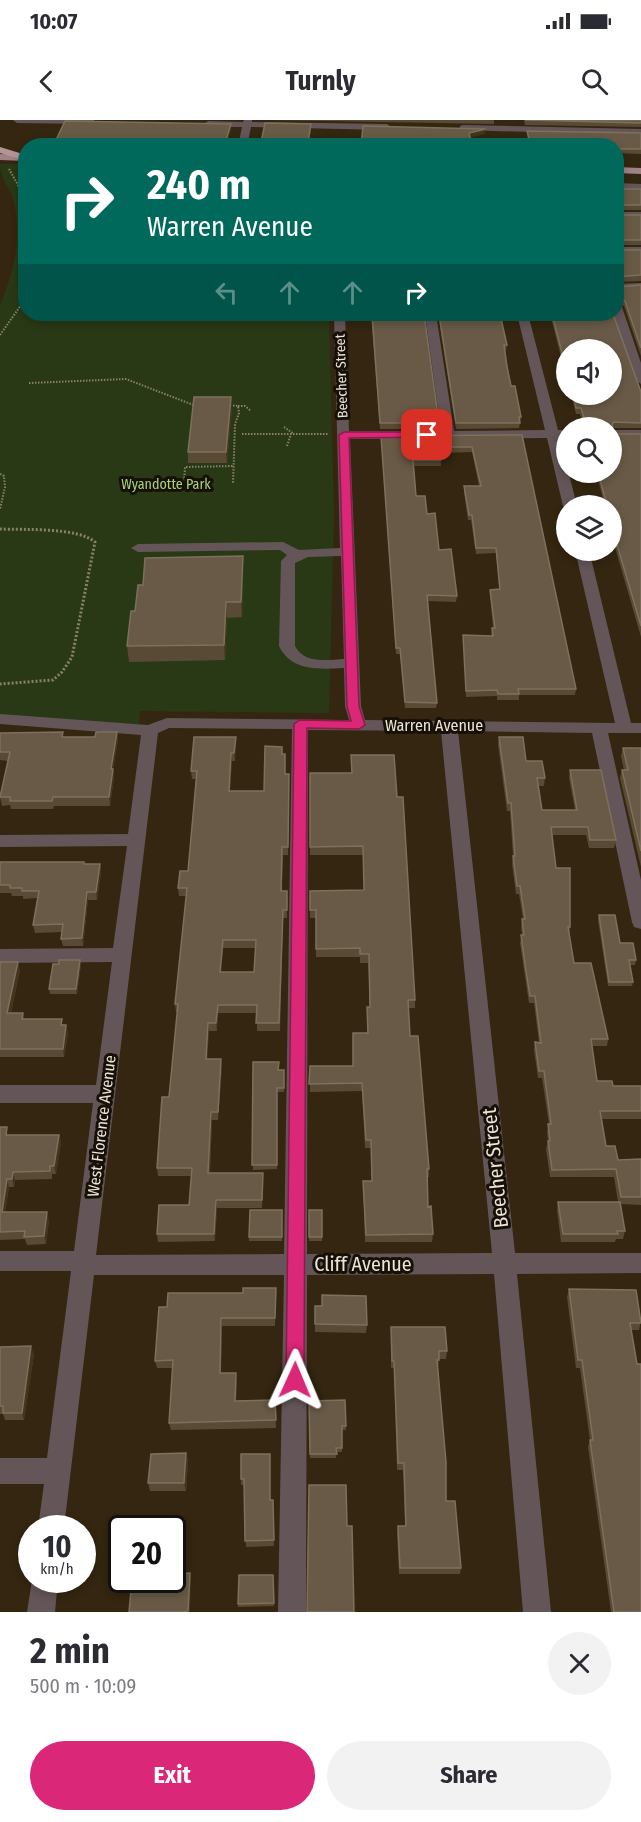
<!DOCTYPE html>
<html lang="en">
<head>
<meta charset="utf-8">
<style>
	:root { --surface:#fff; --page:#f2f2f3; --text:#2b2b33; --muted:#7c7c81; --accent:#db2777 }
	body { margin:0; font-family:"Fira Sans Condensed",sans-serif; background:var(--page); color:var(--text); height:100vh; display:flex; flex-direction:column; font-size:22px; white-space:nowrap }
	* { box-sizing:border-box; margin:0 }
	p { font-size:20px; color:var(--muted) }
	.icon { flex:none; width:33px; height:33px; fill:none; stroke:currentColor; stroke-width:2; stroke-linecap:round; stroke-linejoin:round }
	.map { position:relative; height:1492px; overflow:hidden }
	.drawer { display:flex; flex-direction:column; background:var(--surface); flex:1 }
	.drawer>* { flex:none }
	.hud { position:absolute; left:18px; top:18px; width:606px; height:183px; border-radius:24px; box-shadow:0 3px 9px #0003; background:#00695c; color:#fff; overflow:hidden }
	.controls { position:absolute; left:556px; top:219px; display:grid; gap:12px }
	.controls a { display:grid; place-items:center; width:66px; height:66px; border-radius:50%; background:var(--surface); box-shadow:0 3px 9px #0003; font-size:30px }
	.speed { position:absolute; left:18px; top:1395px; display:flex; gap:12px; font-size:30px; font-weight:700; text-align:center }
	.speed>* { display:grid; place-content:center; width:78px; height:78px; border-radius:50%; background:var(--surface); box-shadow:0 3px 9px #0003; line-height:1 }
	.speed small { font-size:15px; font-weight:400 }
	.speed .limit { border:3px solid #111; border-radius:9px; background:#fff; color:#111 }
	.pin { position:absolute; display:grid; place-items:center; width:51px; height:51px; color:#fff; margin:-26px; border-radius:12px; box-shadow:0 3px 9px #0006 }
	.me { position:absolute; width:66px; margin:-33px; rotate:1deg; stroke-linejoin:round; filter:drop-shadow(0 0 4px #0008) }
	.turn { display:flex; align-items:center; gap:21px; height:126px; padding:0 30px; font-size:27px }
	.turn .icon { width:78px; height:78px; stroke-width:2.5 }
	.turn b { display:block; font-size:42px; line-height:51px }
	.lanes { display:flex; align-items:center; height:57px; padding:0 30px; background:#0003; justify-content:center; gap:30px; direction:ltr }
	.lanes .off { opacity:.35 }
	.round { display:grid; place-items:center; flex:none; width:63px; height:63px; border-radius:32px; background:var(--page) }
	.headline { display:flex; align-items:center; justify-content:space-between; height:102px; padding:0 30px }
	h1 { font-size:36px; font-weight:700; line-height:45px }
	.button { display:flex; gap:12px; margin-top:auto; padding:12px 30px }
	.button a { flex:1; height:69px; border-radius:36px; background:var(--accent); color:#fff; font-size:24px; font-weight:700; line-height:69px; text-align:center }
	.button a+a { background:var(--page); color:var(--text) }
	.status { display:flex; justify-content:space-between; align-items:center; height:42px; padding:0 30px; background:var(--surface); direction:ltr }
	.status svg { height:16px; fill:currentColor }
	header { display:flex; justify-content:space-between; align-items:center; height:78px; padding:0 30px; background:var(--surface); font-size:27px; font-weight:700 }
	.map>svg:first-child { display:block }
</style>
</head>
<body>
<div class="status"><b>10:07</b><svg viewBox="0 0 49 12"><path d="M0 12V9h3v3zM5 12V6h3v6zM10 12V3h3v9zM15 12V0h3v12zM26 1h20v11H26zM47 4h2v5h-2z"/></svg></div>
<header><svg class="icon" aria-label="back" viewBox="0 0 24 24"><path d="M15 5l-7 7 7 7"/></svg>Turnly<svg class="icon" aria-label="search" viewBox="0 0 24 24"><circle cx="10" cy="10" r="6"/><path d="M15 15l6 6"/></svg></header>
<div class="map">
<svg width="641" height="1492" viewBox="0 0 641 1492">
	<rect width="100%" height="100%" fill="#342610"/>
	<path fill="#293916" d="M0,44H25L26,194H329L334,395L329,593L140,591L139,604L0,603V185C14,151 23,115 13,79C9,66 0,58 0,44Z"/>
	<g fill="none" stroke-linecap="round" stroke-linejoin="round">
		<path stroke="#8b806e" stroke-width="2" stroke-dasharray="1.5 1.5" stroke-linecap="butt" d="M9,49L18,65L26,91
			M0,215L26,178
			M29,263L126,259L196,286
			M227,285L238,286L239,293L235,304L233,364
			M238,286H245L251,291
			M284,307L294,314
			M242,314H328
			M287,326L291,314
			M0,354L4,356L5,367L0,389
			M184,361L185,347L233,346"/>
		<path stroke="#8b806e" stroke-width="3" stroke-dasharray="2 2" stroke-linecap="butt" d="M0,409C24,410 77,407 95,422L72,537L62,552L53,560L0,564"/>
		<path fill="#645658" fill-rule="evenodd" d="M13,0H94V1L90,4L17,3Z
			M244,0H252V2L387,4L391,7L387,10L251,7L247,26H238L242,7H208L204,4L208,1L243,2Z
			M463,5L641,9V15L460,10V6Z
			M616,63L641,64V70L616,69Z
			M616,92H641V98H616Z
			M616,127H641V133H616Z
			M641,163V169L616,170V164Z
			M616,184L622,187L641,243V264L635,260L613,194H616Z
			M334,194H345L349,311H441L425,194H436L454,311L545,310L517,194H528L558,310H567V318H560L577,386H567V389L563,386L547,318L350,319L361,586L365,600L615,603L575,430H589L631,603H641V613H608L641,760V809L634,807L632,802L592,613L458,611L515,1133H641V1153L517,1154L551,1492H523L494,1154L307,1155L306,1492H278L284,1155H94L64,1408H38L44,1364H0V1338H47L71,1151H0V1131H74L93,983H0V965H96L112,842L0,843V829L113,828L127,726L0,727V715L128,714L141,615L0,604V594L148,605L167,598L349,600L345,586L344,548C319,549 292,552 279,526L281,441L287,435L280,430L138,432L131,428L138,424L283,422L299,430L340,428ZM341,436L344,539C327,540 304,544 295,526V443L308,437ZM169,608L292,609L284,1134L96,1135L158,613ZM308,610L441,611L492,1133L307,1134Z
			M612,310H641V318H612Z
			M32,1460H58L55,1492H27Z"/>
		<path fill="#9e8286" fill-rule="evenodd" d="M0,34L26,35V41L0,40Z
			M616,47L641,48V54L616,53Z"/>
		<path fill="#b59498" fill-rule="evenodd" d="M0,27L26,35V41L0,33Z"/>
	</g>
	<path fill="#584a34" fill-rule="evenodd" d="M268,0H494V4Z
		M524,0H641V7L525,5Z
		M231,9L226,26H57L56,20Z
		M311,10L308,26H261V22Z
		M527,11L641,13V34L616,33V26H529L527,15Z
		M616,69H641V90H616Z
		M616,95H641V125H616Z
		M616,130H641V161L616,162Z
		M641,165V236L624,186L616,182V166L617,167Z
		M371,194H424L439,303L438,309H380Z
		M437,194H500L507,225L506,230H505L511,266L521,297L519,308L456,309L438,194Z
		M550,194H613L641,272V308H584L580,294H576L571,274H612L567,230V260Z
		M232,288L227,343H188V332Z
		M613,314H641V517L612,417V386H605L596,352H612Z
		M522,315L576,569L575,575H519V580H497V576L466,577L463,515L491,516L492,508H493L490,475V470L499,469L496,433L476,434L471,400H468L464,372V366H479L472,332L440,333L441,346H414L416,376L427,394L439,430L457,476L456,482L428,481L437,583L436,588H405L400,534H396L381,316Z
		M243,436V452L242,497L227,498L225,540L129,542L127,526L135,491L143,465Z
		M117,612L118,620L113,649L114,657L110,686H54L53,689H11L10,685L2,686L0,677L8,641L0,640V613L64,617H95Z
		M236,617L235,641H232L230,671H264L282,634L285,654L289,662L288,735H283L282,771H287V798H283L280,911H257V893H218L217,911H209L207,939L222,947L218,1000H212L210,1053L263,1061L262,1088H217L215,1121L158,1122L157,1114L189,1085L191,1056H158L157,1048L169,977L177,892H176L175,884L186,776H179L178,768L188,751L196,659H192L191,651ZM223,828H255L254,852H221Z
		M499,617L545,658L544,666H539L542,690H575L569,658L570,650L616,720L614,728H589L586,715H552L556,748L570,807L569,815L574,843L608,919L607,926H592L597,961L613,966H641V999H602L606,1026L618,1040L641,1039V1085L621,1084L625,1111L623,1119H616L615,1122H561L557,1090L558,1082H618L614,1057H550L546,1029L548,1021L547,1012L549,1004L542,958H538L534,930L535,922H539L534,883H529L520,823L522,815L521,807L522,799H523L519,774H516L512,744L513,736L510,691H507L498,625Z
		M623,628H641V747L620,658L622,650H624L621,636Z
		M351,635L397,677L415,880V888H408L410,916L429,1049V1057H427L428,1087L433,1114L432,1122H365L363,1061H372L371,1028H365L362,971L310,972V946H352L367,913V887H370L368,843H360V837H316V798H310V771L364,770L363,735H310V653H351Z
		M0,742L100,744L101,752L97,780H88L83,826H63L61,819L62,812L35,813L33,805L38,778L23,779V776H12L11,773H0Z
		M599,795L620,823L636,840L635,845H630L633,862L632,866H608L598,800Z
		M0,842L20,850L11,893H23L24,899L66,905L68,913L64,937H0Z
		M81,845L77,874H50L49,869Z
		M253,942L279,950H284V972H277V1049L253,1050Z
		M0,1007L9,1015H59L61,1023L56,1054H52V1059L15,1060L14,1067H9L5,1092L49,1100L46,1124L27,1125L25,1119L0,1120Z
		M282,1090V1121H249V1117Z
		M309,1090H322V1121H309Z
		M276,1168L275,1206H222L221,1253L237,1261L236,1281L275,1280L276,1308L171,1310L169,1303L173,1248H157L155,1241L167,1187Z
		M569,1169L641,1200L639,1210H631L641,1492H611L588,1327L590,1320L580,1248H576L567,1177Z
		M315,1186L367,1205L366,1213L315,1212Z
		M391,1207L447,1231L446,1239H439L438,1248L446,1381L461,1448L460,1454H399L397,1413L398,1406H405L403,1350H397L394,1248H391Z
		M0,1227L34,1234L24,1300H5L3,1294H0Z
		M345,1280L346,1310H342V1332H337L336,1338H310L309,1281Z
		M186,1333L188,1341L186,1371H150L148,1363Z
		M241,1334L270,1380H273L274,1426L246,1427L244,1365H241Z
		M273,1455L274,1486L238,1487V1484Z"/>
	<path fill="#43341e" d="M231,4V9L226,26H225Z
		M311,4V10L308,26V22Z
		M486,9L485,14L469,18V13Z
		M231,277L232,288L227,343L226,332Z
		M243,436V452L242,497L241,482Z
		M226,482L227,498L225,540L224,525Z
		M117,612L118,620L113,649L114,657L110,686L109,677L111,649Z
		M236,617V625L235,641L234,633Z
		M231,633L232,641L229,679V671Z
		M100,744L101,752L97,780L96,772Z
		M87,772L88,780L83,826L82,818Z
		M223,820V828L221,861L220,852Z
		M80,840L81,845L77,874L76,869Z
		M18,842L20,850L9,901L7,893Z
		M218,885V893L217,911L216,903Z
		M208,903L209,911L207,947L206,939Z
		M66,905L68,913L64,937L63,929Z
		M221,939L222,947L218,1000V992Z
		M211,992L212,1000L209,1061L208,1053Z
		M59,1015L61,1023L56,1054L54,1046Z
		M13,1052L15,1060L14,1067L12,1059Z
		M7,1059L9,1067L4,1100L2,1092Z
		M216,1080L217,1088L215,1121L214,1114Z
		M47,1092L49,1100L46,1124L44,1116Z
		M221,1198L222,1206L220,1261V1253Z
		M31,1226L34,1234L24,1300L22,1293Z
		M236,1253L237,1261L236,1288L235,1281Z
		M186,1333L188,1341L186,1371L184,1363Z
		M190,1453L191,1460L190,1492H188Z"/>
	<path fill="#685a46" stroke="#7d705c" stroke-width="1.5" fill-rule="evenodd" d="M525,0H641V3L526,0Z
		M65,1L231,4L225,23L56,20Z
		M265,3L311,4L308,22H261Z
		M363,6L486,9L469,13L472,26H361Z
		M527,11L641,13V29H616V26H531Z
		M616,69H641V85H616Z
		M616,95H641V120H616Z
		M617,130H641V155L616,157Z
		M641,165V228L625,181L616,177V166L617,167Z
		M372,194H424L439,303H380Z
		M439,194H500L507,225H504L507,247L511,266H515L521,297H519L520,303H456Z
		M552,194H613L641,272V303L613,302L612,308H587L581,288H576L573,274H612V230H567V252Z
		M194,277H231L226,332H188Z
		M612,314H641V506L613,411H615L612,400V386H607L598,352H612Z
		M522,315L576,569H518L519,574H498L497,570L466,571L463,515L493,516L492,508H495L490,470L500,469L496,428H476L472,395H469L464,366H481L472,327H439L441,340H413L416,376H425L427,394L435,393L439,430L451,429L457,476L427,475L437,583L405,582L400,528H396L381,316Z
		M243,436L241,482H226L224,525L127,526L131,491H135L138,465H143L145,438Z
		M63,612L62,617H95L96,612H117L111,649H113L109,677H53L52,681H10V677H0L10,632H0V613Z
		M194,617H236L234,633H231L229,671H264L265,626L282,627V634H285V654H289L288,727H282L281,771H287V790H283L279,903H256L257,885H218L216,903H208L206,939H221L218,992H211L208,1053H263L262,1080H216L214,1114H157L159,1085H189L192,1048H157L162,977H169L178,884H175L187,768H178L180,751H188L197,651H191ZM223,820H256L254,852H220Z
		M499,617H523L526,641H542L545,658H537L542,690H577L570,650H601L616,720H590L588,707H551L556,748H570V807H568L574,843H591L608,919H591L597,961H612L613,966H641V991H600L606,1026H615L618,1040L641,1039V1077H621L616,1049L552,1050L548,1021H550L548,1004H551L544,951H539L535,922L541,923L535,876H530L526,851L521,815H524L522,799H525L520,766H517L513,736H515L511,683H508Z
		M623,628H641V731L622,650H628Z
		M351,635H394L397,677H403L415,880H408L410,916H418L429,1049H427L428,1087L431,1086L433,1114L366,1115L363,1061H372L371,1020H366L362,963L309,964L310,946H353V913H368L367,887H370L369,834H360V828L316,829V790H310V771L364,770L363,726L310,727V653H352Z
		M0,742H84V744H100L96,772H87L82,818L61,819L63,804L33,805L39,771H22V768H10V765H0Z
		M599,795H615L620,823H633L636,840H629L633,862H609Z
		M59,840H80L76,869H49L53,844H59Z
		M0,842H18L7,893H23L22,899H62L61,905H66L63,929H0Z
		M253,942H279L278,950H284V968H277V1045H252Z
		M0,1007H7L6,1015H59L54,1046H50V1051L13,1052L12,1059H7L2,1092H47L44,1116L24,1117L25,1111L0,1112Z
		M558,1082H620L625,1111H617L618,1114H563Z
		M250,1090H282V1117H249Z
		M309,1090H322V1117H309Z
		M243,1168H276L275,1198H221L220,1253H236L235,1281L275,1280L276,1300L169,1303L173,1240L155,1241L159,1187H167L168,1173H243Z
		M569,1169L636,1170L641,1203H630L637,1244H641V1492H614L590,1320H593L582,1240H578Z
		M322,1175L366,1176L367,1205L315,1204V1186H322Z
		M391,1207H445L447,1231H439V1240H437L446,1342V1381H455L461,1448H400L398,1406H406L404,1343H398L394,1241H392Z
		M31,1226L22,1293H3V1286H0V1227Z
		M345,1280L346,1306H342V1328H336L337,1334H310L309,1281Z
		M186,1333L184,1363H148L151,1334Z
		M241,1334H270V1380H273L274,1420L245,1421L244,1359H241Z
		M309,1365H346L347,1406H352L354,1492H307Z
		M190,1453L188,1492H129L132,1460H172V1454Z
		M239,1455H273L274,1483L238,1484Z"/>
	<path fill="#db2777" stroke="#8e194d" stroke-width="1.5" d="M427,312L430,313V317L349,318L359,586L365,605L359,609L307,608L304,1260L302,1266L295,1269L289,1266L286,1260L294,604L300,600L351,601L347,586L339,315L344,312Z"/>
	<g text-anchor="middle" stroke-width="6" stroke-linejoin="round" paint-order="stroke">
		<g font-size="14" fill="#ede4d7" stroke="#161007">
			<text transform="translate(341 256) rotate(-92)" y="5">Beecher Street</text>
		</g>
		<g font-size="14" fill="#a9d47a" stroke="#161007">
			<text x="166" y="369">Wyandotte Park</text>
		</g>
		<g font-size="16" fill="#ede4d7" stroke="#161007">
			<text x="434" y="611">Warren Avenue</text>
			<text transform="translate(101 1006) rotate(-83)" y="6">West Florence Avenue</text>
		</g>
		<g font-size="20" fill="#ede4d7" stroke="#161007">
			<text transform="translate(495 1048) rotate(-96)" y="7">Beecher Street</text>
			<text x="363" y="1151">Cliff Avenue</text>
		</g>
	</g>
</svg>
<div class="controls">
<a><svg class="icon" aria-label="sound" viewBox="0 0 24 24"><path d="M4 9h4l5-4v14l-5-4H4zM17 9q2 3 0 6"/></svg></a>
<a><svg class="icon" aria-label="search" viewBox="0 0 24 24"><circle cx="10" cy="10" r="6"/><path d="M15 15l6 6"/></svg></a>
<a><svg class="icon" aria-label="layers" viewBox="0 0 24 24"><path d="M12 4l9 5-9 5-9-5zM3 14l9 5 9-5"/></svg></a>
</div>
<div class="speed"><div>10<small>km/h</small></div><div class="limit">20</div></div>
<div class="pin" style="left:427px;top:315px;background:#d93025"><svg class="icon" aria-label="arrive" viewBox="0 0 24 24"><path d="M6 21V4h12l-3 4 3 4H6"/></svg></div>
<svg class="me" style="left:295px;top:1260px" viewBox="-20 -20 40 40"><path d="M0-17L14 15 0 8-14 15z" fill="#db2777" stroke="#fff" stroke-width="4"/></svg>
<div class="hud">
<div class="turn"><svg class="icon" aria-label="right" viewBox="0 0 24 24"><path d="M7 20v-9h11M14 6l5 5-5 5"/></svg><div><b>240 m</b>Warren Avenue</div></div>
<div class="lanes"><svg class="icon off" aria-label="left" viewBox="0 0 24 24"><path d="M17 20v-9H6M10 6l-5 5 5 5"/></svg><svg class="icon off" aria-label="ahead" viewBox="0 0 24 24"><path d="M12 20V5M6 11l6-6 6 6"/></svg><svg class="icon off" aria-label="ahead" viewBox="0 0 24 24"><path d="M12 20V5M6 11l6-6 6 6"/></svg><svg class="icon" aria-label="right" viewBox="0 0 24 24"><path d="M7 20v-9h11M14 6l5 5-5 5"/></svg></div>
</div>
</div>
<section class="drawer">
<div class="headline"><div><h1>2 min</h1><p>500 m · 10:09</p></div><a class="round"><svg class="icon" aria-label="close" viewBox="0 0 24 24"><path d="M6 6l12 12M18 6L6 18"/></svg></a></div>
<div class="button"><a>Exit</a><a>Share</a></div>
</section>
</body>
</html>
